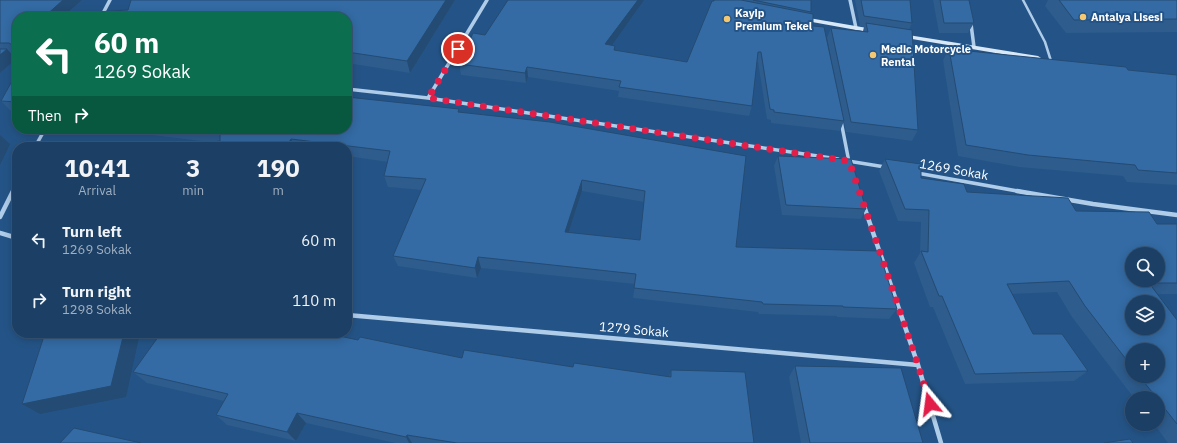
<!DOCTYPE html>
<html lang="en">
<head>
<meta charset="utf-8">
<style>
	:root { --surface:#1b3f65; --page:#24466b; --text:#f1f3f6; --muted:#a0afbf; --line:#395879 }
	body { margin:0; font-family:"IBM Plex Sans",sans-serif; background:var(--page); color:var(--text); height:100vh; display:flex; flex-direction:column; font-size:15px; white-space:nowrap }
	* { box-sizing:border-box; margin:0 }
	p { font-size:13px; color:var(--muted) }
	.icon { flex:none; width:22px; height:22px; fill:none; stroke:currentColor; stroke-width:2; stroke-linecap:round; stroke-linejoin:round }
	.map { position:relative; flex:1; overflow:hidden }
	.details { position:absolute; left:12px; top:142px; width:340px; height:196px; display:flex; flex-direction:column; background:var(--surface); border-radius:16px; box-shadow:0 2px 10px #0003,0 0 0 1px var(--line) }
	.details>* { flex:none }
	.banner { position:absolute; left:12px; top:12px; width:340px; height:122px; border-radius:16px; box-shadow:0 2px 10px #0003,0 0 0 1px var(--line); background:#0b6e4f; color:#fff; overflow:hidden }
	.buttons { position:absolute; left:1125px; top:247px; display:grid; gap:8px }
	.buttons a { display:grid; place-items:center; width:40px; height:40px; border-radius:50%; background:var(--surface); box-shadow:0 2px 10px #0003,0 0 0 1px var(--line); font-size:20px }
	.pin { position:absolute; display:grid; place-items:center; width:34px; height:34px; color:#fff; margin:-17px; border:2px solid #fff; border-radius:50%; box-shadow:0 1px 4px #0007 }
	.me { position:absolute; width:44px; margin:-22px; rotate:344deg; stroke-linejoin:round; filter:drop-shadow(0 0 3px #0008) }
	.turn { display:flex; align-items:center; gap:14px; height:84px; padding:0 16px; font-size:18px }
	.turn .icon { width:52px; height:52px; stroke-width:2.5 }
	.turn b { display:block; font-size:28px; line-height:34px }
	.then { display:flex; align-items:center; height:38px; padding:0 16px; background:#0003; gap:8px; font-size:15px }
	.eta { display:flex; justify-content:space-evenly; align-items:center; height:68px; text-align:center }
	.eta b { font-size:24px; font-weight:700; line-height:28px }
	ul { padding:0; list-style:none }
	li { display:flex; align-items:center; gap:12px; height:60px; padding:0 16px }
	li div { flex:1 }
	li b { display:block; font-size:15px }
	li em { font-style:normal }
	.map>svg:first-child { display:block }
</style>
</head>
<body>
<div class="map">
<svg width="1177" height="443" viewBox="0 0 1177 443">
	<rect width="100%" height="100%" fill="#245487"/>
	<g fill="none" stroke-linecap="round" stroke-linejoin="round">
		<path stroke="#afcce9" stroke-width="2.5" d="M1023,0L1045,42L1051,61"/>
		<path stroke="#afcce9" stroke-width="3.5" d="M850,0L856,28
			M101,17L110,0
			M971,24L974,47
			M0,55L17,56
			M347,89L428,98L838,159
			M428,98L487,0
			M841,121L849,162
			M35,147L45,129
			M848,161L885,167
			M917,173L1023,192
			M13,192L17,183"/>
		<path stroke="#afcce9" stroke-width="4.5" d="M1017,191L1093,204L1177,215
			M864,206L918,365L941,443
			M0,217L13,191
			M0,233L17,238
			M347,315L918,365"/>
		<path fill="#d9e8f7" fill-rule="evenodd" d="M803,17L873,29L876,31L873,33L801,20L800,19Z
			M902,34L1038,56L1041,58L1038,60L900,37L899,36Z"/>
	</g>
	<path fill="#2d5c8d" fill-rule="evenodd" d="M0,0H82L67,14L455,0L410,73L347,63V17H17V53H10L16,59L0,73Z
		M714,0H811V14L813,26L844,121L840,131L771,123V120L767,119L758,62H756L752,106L749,116L618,97L619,91L528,77L526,83L461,75L459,64L485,35L612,45L615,50L687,62Z
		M855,0H910L912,23L909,30L918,130L912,141L846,132L827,38L831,28L863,31L864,27L860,26Z
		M933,0H969L974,23L968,33H939Z
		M1048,0H1177V32L1066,33L1045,6Z
		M949,49L1177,75V185L1127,182L1123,176L1019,167L958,156L943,60Z
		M17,72V113L12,112L1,101Z
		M459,109V112L550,122L736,247L897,309L889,319L837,317V316L759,314L758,312L633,298L635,284L481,268L477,278L398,266L393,256L422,190L388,187L384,176L388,162L347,156V147H176L210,142L110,130L109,129H347ZM582,191L644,202L640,240L568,233Z
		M778,156L866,209L861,219L782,215L774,166Z
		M885,159L921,178L967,192L1157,224H1177V294H1158L1177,320V443H1168L1154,424H1158V398H1134L1072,317L1057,292L1012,294L1033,334L1088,371L1074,381L965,384L933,307H930L914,263L920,253L921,222L898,221L879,171ZM1132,350L1158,376H1132Z
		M358,340L462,358L573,367L669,377L671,370L754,443H395L306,423L296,441L227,425L216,415L224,401L147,383L133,372Z
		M795,366L923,443H801L789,377Z"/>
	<path fill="#244b73" d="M63,0H82L63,17H44Z
		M446,0H455L410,73L407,61Z
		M638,0H644L605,55V44Z
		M17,40V52L12,45Z
		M7,49L16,59L0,73V55Z
		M527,67L528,77L526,83L525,73Z
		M0,135L10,144L0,165Z
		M291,139L295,147H286Z
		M582,180V191L565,243V232Z
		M478,257L481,268L477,278L475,268Z
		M124,333H140L126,397L40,414L22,404Z
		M297,413L306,423L296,441L287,432Z
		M407,435L412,443H409L406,437Z"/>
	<path fill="#346ba4" stroke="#244b73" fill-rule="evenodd" d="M0,0H63L44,17H17V40L12,45L9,43H0Z
		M131,0H446L407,61L347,52V17H48L49,15L128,10Z
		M508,0H638L605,44L615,46L614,50L687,62L712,1H714V0H741L813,14V26L824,27L844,121L774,112V110L770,109L761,52H758L752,106L619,87L621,81L527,67L525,73L459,64L473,33L485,35Z
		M753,0H811V12Z
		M861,0H910L912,23L864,16Z
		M940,0H969L974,23H944Z
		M1059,0H1177V19L1074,20Z
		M866,23L912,30L918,130L851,122L831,28L868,32Z
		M0,49H7L0,55Z
		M949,49L1126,67L1128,70L1177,75V173L1138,170L1135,165L1028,155L966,145Z
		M17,72V102L1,101Z
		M347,97L459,109L458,112L550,122L746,156L736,247L879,251L897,309L843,307V306L763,304L762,302L634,288L636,274L478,257L475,268L393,256L426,179L384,176L390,151L291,139L286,147H176V146L220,141V133L187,129H347ZM582,180L645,191L640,240L565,232Z
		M778,156L851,159L866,209L786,205Z
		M885,159L921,164V178L964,184L967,192L1068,198L1076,211L1149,212L1157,224H1177V283H1149L1177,320V424L1158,400V398H1157L1139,376H1158V350H1132V367L1085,306L1069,281L1007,284L1033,334H1062L1088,371L975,374L942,296H939L921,251L928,252L929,210L905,209ZM1132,254H1158V280H1132ZM1132,302H1158V328H1132Z
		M45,333H124L111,386L22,404Z
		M161,333H325L358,340L360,337L462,358L464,350L573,367L574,363L671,377V370L745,372L754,443H457L407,435L406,437L297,413L287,432L216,415L228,394L133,372Z
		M795,366L901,368L923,443H810Z
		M74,428L141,443H60Z
		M1130,439L1133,443H1104Z"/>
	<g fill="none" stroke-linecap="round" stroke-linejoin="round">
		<path stroke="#e11d48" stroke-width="7" stroke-dasharray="0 12.6" d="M458,49L428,98L849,161L918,365L930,404"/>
	</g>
	<g fill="#f4c872" stroke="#245487" stroke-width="1.5">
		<circle cx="1083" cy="17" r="4"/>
		<circle cx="727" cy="19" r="4"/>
		<circle cx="873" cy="55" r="4"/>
	</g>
	<g text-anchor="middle" stroke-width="4" stroke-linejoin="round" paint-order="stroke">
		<g font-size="11" font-weight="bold" fill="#fff" stroke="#245487" text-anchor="start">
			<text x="735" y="17">Kayip<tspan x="735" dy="13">Premium Tekel</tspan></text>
			<text x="1091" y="21">Antalya Lisesi</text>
			<text x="881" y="53">Medic Motorcycle<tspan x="881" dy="13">Rental</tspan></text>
		</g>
		<g font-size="13" fill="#fff" stroke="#245487">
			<text transform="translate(954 169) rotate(10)" y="5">1269 Sokak</text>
			<text transform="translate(634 329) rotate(5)" y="5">1279 Sokak</text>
		</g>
	</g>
</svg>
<div class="buttons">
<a><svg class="icon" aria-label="search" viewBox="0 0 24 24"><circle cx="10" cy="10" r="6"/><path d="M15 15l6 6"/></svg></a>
<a><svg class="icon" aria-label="layers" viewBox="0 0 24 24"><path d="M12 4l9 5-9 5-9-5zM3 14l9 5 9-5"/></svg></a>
<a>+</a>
<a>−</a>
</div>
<div class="pin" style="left:458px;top:49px;background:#d93025"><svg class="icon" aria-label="arrive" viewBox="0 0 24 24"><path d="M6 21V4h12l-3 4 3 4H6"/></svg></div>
<svg class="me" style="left:930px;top:404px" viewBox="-20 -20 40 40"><path d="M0-17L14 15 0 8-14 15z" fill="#e11d48" stroke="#fff" stroke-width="4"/></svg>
<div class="banner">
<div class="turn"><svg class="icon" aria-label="left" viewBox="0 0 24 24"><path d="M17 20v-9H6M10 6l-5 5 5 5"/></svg><div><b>60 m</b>1269 Sokak</div></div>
<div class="then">Then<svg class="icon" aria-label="right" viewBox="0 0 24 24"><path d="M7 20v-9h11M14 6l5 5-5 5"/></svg></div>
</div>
<section class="details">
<div class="eta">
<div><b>10:41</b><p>Arrival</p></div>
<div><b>3</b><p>min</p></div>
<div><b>190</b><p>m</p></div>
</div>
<ul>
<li><svg class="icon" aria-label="left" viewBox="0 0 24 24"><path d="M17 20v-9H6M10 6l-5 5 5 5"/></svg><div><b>Turn left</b><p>1269 Sokak</p></div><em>60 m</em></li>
<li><svg class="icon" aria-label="right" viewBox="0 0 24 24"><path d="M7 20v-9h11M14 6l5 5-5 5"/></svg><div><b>Turn right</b><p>1298 Sokak</p></div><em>110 m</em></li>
</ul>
</section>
</div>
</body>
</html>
